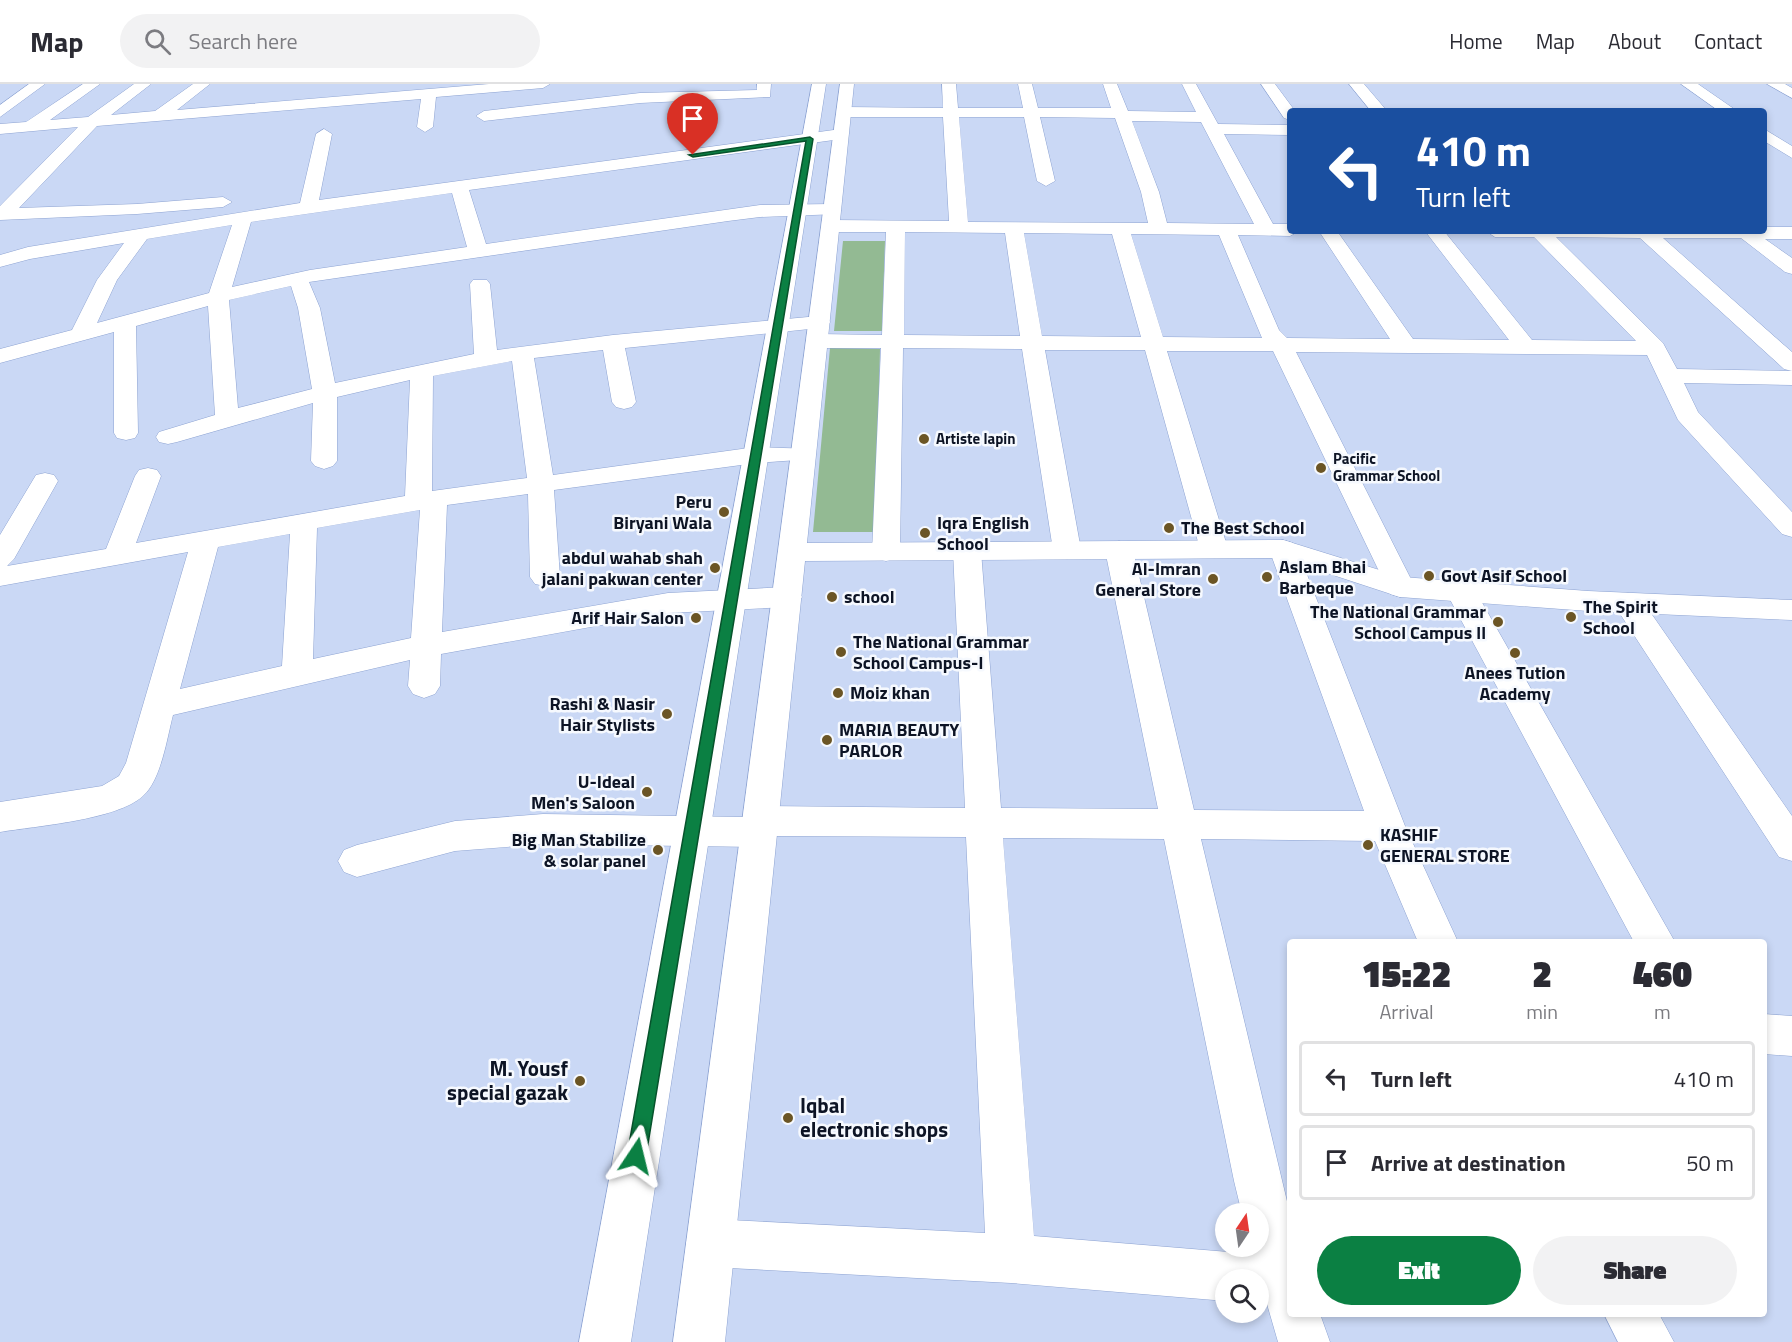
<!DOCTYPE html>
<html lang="en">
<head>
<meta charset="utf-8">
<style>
	:root { --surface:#fff; --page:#f2f2f3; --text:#2b2b33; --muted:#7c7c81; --line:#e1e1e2; --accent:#0b8043 }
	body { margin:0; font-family:"Titillium Web",sans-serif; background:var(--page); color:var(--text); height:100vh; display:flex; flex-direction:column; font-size:22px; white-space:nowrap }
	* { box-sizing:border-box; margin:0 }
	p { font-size:20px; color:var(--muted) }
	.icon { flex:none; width:33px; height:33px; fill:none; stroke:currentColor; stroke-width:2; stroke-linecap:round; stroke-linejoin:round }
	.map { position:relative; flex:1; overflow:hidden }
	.details { position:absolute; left:1287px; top:855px; width:480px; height:378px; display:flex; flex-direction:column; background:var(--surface); border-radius:6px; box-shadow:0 3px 9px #0003 }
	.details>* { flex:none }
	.banner { position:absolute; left:1287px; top:24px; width:480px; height:126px; border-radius:6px; box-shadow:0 3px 9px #0003; background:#1a4fa0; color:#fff; overflow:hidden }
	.needle { width:39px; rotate:13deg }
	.buttons { position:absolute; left:1215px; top:1119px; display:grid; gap:12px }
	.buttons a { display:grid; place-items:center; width:54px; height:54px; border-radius:50%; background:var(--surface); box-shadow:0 3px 9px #0003; font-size:30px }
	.pin { position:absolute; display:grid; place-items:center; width:51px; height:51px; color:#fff; margin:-62px -26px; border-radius:50% 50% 50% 0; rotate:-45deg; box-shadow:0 0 6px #0007 }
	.pin .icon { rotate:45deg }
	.me { position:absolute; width:66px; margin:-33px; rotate:10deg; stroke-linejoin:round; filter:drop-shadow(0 0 4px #0008) }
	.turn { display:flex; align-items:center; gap:21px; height:126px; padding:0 30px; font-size:27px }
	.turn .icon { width:78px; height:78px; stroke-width:2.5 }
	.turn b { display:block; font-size:42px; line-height:51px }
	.eta { display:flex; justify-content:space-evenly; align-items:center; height:102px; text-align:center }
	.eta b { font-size:36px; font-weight:800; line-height:42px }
	.cta { display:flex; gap:12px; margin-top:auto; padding:12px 30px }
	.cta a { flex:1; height:69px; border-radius:36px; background:var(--accent); color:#fff; font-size:24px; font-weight:800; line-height:69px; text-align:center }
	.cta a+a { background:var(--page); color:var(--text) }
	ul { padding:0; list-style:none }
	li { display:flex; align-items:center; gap:18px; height:75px; margin:0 12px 9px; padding:0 18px; border:3px solid var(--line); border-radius:6px }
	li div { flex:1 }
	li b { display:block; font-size:22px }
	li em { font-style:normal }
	header { display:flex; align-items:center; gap:36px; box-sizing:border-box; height:84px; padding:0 30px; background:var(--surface); border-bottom:2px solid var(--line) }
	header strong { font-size:28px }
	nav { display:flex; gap:33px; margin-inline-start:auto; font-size:21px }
	.search { width:420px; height:54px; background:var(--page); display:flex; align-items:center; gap:15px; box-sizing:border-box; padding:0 21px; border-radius:33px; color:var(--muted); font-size:22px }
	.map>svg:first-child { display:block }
</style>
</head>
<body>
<header>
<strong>Map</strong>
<div class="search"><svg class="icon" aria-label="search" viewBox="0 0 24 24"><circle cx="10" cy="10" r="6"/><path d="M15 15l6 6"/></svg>Search here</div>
<nav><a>Home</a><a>Map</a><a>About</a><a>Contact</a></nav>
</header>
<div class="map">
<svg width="1792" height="1258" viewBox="0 0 1792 1258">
	<rect width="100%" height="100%" fill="#cad8f5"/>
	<path fill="#93ba93" d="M843,157H885L882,247H834Z
		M830,264L880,265L876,448H813Z"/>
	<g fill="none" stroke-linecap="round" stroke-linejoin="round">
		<defs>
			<path id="minor" d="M29,0H45L0,33V21Z
				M83,0H100L50,36L88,33L134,0H151L111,31L155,27L193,0H210L177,26L489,0H550L543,4L436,13L433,43L425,48L417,43L421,15L97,42L19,124L137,120L223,113L232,118L223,123L137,130L0,136V122L78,43L0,50V40L26,38Z
				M757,0H771L770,13L640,19L484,37L476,32L484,27L640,9L757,6Z
				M942,0H956L958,24H1023L1018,0H1032L1038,24H1111L1103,0H1117L1128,27L1196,28L1182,0H1196L1218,40L1290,41V51L1224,50L1273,140H1290V147H1299L1290,152L1238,151L1279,246L1287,254L1390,255L1319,147H1337L1413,255L1509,256L1425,147H1444L1532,256L1636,257L1534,153H1495L1486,147H1764V143H1792V155H1765L1792,174V190L1785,188L1741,154H1663L1792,268V287L1784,285L1640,154L1556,153L1663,259L1677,285L1792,287V301L1684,299L1698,328L1792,428V453L1782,450L1678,336L1647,271L1296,268L1415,503L1410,510L1400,513L1390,510L1273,267H1167L1228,465L1224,471L1214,474L1204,471L1200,465L1145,266H1045L1081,466L1077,472L1067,475L1057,472L1053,466L1022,265L903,264L900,468L896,474L886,477L876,474L872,468L881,264H817L809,262L806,257L809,252L817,250L882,251L886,148H830L821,142L830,136L949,137L943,33H844L836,28L844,23L943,24ZM959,33H1024L1037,97L1046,102L1055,97L1040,33L1115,34L1141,108L1148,139L968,138ZM1132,37L1201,38L1254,140L1167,139L1159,108ZM905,148L1005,149L1020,252L904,251ZM1024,149L1112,150L1141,253L1042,252ZM1131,150L1219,151L1262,254L1163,253Z
				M1261,0H1275L1295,27H1290V36L1284,34Z
				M1349,0H1364L1387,27H1371Z
				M1681,0H1698L1737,27H1719Z
				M1767,0H1785L1792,4V14Z
				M324,45L332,50L319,116L841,45L847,47L849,50L841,55L469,106L486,160L760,121L832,120L841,126L838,130L760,133L728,137L309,198L320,224L335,299L474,270L470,200L473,196H487L490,200L497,266L613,251L819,232L827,233L830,238L827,243L819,244L625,264L636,318L632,323L624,325L616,323L612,318L603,266L534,274L553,391L756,363L812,365L816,370L812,375L756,379L554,406L560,493L555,500L545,502L535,500L530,493L528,410L447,421L442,548L668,509L787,503L797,506L802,513L797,520L787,523L668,529L441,570L440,602L435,610L424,614L413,610L408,602L410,576L173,631C167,654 161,696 143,712C117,736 36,742 0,748V718L102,702L119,692L126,679L188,468L0,502V451L36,391L45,389L54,391L58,397L14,475L7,482L106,465L135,392L139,386L148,384L157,386L161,392L136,459L405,412L410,296L337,313V377L333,382L324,385L315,382L311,377L313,319L177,358L168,360L159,358L156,353L159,348L215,331L208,222L136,242L138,349L135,354L126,356L117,354L114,349V248L0,279V265L72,246L97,196L124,159L30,175L0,183V171L28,163L300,119L316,50ZM452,109L467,163L310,186L232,203L251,138ZM232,141L209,209L97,239L117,196L147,155ZM291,202L298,224L312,305L238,324L229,216ZM512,277L527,394L432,407L433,292ZM420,426L411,554L313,575L317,444ZM290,450L282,582L180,605L218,463Z
				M1764,45L1792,62V74L1764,57Z
				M1283,456L1293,459L1297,465L1405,742L1458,858H1418L1375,757L1201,755L1290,1130V1230H1320L1330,1258H1278L1267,1220H1258V1196H1226V1217L1011,1199L710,1183L693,1176L686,1159L693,1142L710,1135L985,1149L966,753L775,752L772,759L759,763L543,760L455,767L357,793L344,788L338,777L344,766L357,761L455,737L543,730L744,733L747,727L760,722L965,724L953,467L957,461L967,458L977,461L981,467L1001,724L1158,725L1105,466L1109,460L1119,457L1129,460L1133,466L1194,726L1364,727L1269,465L1273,459ZM1003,754L1164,755L1234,1097L1242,1130H1258V1162H1251L1253,1170L1034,1152Z
				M1461,498L1471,501L1476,508L1675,858H1634L1446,508L1451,501Z
				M1628,509L1639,512L1792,732V777L1779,773L1613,519L1617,512Z
				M1764,930L1792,932V972L1764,970Z
				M1604,1230H1659L1674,1258H1618Z"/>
			<path id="tertiary" d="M812,0H826L631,1258H579Z
				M840,0H854L807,459L1283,456L1402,493L1588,507L1792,516V536L1588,527L1400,513L1281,474L805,477L725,1258H673Z"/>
		</defs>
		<use href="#minor" stroke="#8da3d2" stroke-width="1"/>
		<use href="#tertiary" stroke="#8da3d2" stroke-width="1"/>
		<use href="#minor" fill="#fff" fill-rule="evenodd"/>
		<use href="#tertiary" fill="#fff" fill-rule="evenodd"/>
	</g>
	<path fill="#0b8043" stroke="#07532c" stroke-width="1.5" d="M810,53L813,55L646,1072L643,1079L636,1082L630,1079L627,1072L806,57L693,73L689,71Z"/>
	<g fill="#6b5525" stroke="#f6f9fe" stroke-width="2">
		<circle cx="924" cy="355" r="6"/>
		<circle cx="1321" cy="384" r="6"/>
		<circle cx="724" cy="428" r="6"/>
		<circle cx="1169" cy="444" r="6"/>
		<circle cx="925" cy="449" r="6"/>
		<circle cx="715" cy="484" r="6"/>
		<circle cx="1429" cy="492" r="6"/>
		<circle cx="1267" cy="493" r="6"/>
		<circle cx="1213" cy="495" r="6"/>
		<circle cx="832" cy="513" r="6"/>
		<circle cx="1571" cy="533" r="6"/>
		<circle cx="696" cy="534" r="6"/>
		<circle cx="1498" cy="538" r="6"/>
		<circle cx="841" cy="568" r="6"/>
		<circle cx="1515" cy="569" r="6"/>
		<circle cx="838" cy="609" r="6"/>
		<circle cx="667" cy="630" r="6"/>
		<circle cx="827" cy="656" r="6"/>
		<circle cx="647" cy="708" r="6"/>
		<circle cx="1368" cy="761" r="6"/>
		<circle cx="658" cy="766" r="6"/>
		<circle cx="580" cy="997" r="6"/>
		<circle cx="788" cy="1034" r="6"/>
	</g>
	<g text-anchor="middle" stroke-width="5" stroke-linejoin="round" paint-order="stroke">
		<g font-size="15" font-weight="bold" fill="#0d1425" stroke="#f6f9fe" text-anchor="start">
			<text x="936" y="360">Artiste lapin</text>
			<text x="1333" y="380">Pacific<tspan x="1333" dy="17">Grammar School</tspan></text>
		</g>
		<g font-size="18" font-weight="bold" fill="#0d1425" stroke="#f6f9fe" text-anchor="start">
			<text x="712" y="424" text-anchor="end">Peru<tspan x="712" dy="21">Biryani Wala</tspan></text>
			<text x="937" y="445">Iqra English<tspan x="937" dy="21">School</tspan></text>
			<text x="1181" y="450">The Best School</text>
			<text x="703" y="480" text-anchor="end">abdul wahab shah<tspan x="703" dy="21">jalani pakwan center</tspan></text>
			<text x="1279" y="489">Aslam Bhai<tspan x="1279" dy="21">Barbeque</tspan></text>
			<text x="1201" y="491" text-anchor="end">Al-Imran<tspan x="1201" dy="21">General Store</tspan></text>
			<text x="1441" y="498">Govt Asif School</text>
			<text x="844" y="519">school</text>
			<text x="1583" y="529">The Spirit<tspan x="1583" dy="21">School</tspan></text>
			<text x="1486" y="534" text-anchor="end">The National Grammar<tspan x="1486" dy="21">School Campus ll</tspan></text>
			<text x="684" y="540" text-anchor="end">Arif Hair Salon</text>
			<text x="853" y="564">The National Grammar<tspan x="853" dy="21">School Campus-l</tspan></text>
			<text x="1515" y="595" text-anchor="middle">Anees Tution<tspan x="1515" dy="21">Academy</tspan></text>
			<text x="850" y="615">Moiz khan</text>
			<text x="655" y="626" text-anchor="end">Rashi &amp; Nasir<tspan x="655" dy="21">Hair Stylists</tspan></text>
			<text x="839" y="652">MARIA BEAUTY<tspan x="839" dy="21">PARLOR</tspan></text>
			<text x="635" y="704" text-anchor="end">U-Ideal<tspan x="635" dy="21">Men's Saloon</tspan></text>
			<text x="1380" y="757">KASHIF<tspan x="1380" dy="21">GENERAL STORE</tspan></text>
			<text x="646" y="762" text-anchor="end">Big Man Stabilize<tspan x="646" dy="21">&amp; solar panel</tspan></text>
		</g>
		<g font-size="21" font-weight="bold" fill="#0d1425" stroke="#f6f9fe" text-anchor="end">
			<text x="568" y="992">M. Yousf<tspan x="568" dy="24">special gazak</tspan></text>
			<text x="800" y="1029" text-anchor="start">Iqbal<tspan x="800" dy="24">electronic shops</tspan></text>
		</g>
	</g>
</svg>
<div class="buttons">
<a><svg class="needle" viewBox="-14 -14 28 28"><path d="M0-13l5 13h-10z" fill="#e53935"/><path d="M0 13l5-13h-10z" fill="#7c7c81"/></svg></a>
<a><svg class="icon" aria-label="search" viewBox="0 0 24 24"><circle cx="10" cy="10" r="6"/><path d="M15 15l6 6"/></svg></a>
</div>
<div class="pin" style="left:693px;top:71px;background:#d93025"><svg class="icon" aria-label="arrive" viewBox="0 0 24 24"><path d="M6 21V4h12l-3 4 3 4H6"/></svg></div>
<svg class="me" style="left:636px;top:1072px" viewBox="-20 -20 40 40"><path d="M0-17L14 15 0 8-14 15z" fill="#0b8043" stroke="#fff" stroke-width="4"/></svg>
<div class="banner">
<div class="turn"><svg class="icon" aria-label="left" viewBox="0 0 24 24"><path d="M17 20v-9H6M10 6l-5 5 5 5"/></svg><div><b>410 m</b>Turn left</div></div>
</div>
<section class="details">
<div class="eta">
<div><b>15:22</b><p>Arrival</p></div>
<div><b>2</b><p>min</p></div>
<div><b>460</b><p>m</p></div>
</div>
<ul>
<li><svg class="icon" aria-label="left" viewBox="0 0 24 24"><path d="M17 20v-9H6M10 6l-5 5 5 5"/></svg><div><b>Turn left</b></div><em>410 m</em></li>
<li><svg class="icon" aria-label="arrive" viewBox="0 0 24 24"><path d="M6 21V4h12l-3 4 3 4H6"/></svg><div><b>Arrive at destination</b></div><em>50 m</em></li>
</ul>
<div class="cta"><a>Exit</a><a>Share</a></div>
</section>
</div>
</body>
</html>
